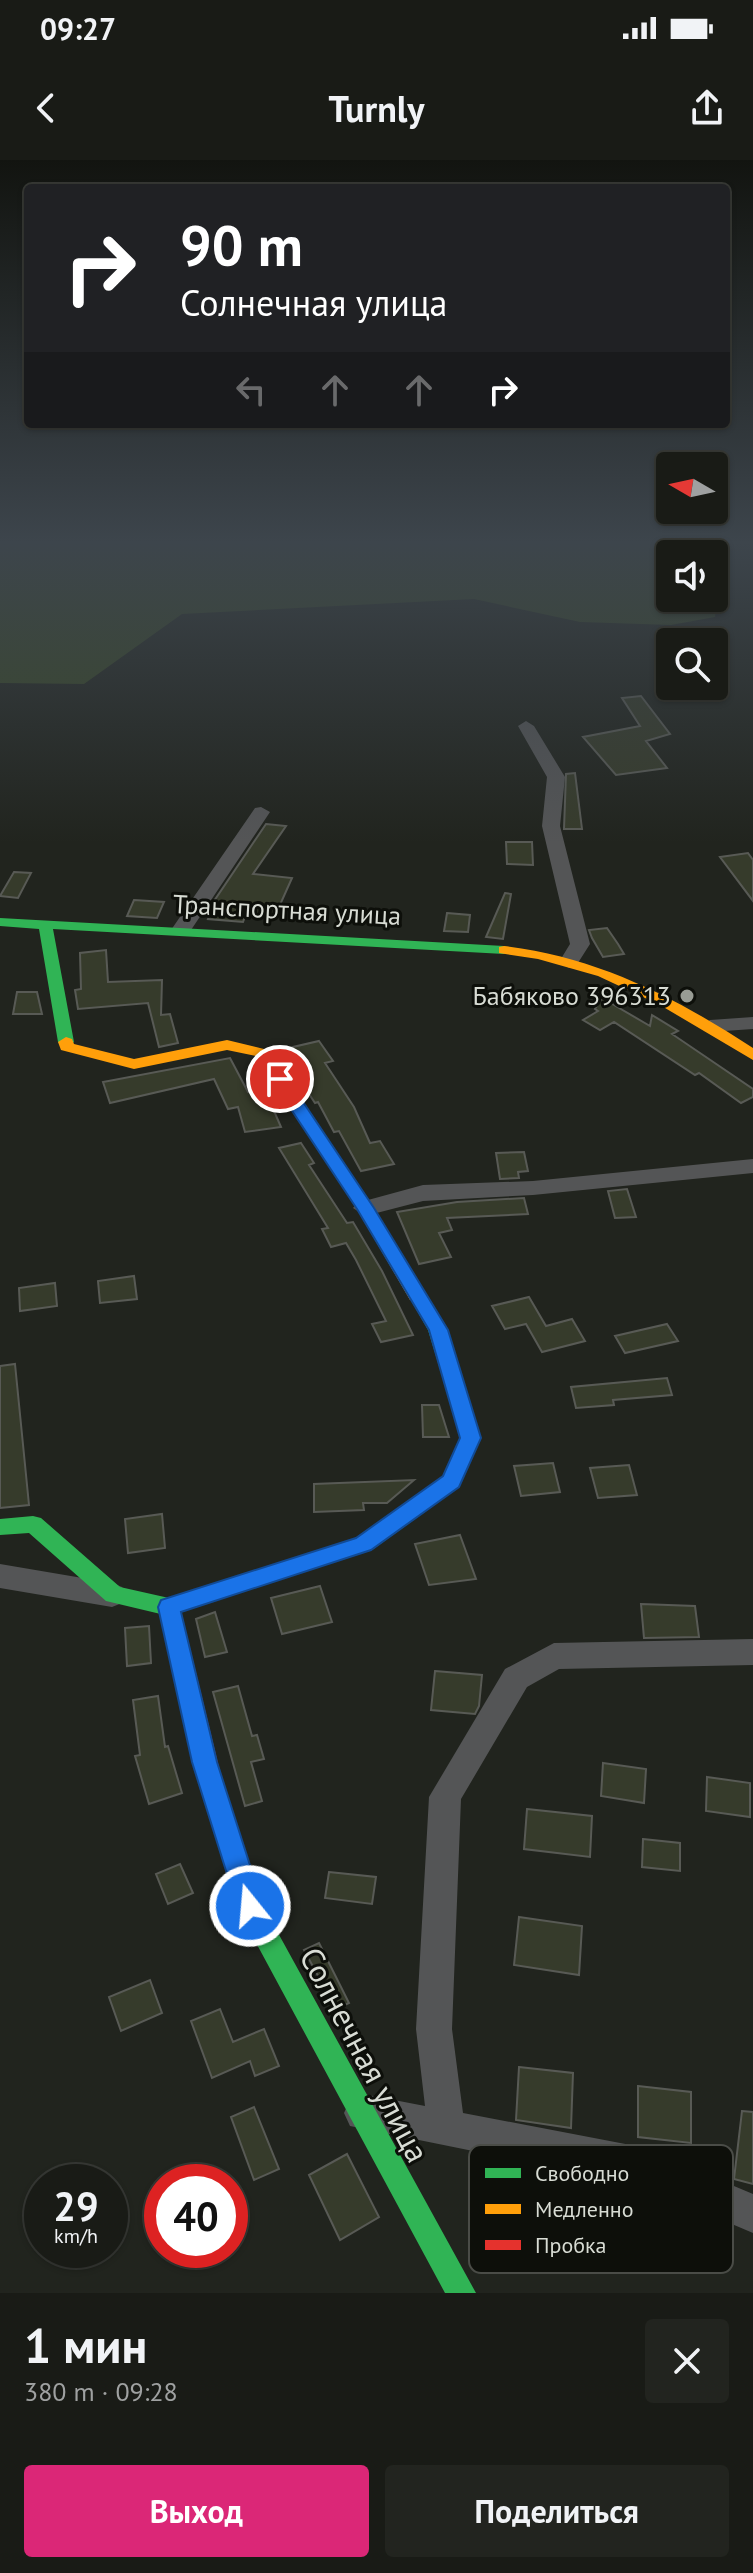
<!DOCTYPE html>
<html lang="ru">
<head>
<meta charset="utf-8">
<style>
	:root { --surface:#191b16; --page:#22241f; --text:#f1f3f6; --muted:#9fa1a1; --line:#373935; --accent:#db2777 }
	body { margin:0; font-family:"PT Sans",sans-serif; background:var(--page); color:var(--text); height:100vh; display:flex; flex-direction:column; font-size:30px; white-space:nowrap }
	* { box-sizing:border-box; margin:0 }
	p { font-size:26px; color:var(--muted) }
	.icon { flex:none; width:44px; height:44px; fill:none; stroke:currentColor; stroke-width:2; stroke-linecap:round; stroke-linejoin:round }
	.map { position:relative; height:2133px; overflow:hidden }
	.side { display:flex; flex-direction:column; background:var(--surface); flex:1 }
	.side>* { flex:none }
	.top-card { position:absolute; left:24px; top:24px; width:706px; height:244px; border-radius:8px; box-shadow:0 2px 6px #0004,0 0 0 2px var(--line); background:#202124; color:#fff; overflow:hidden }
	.needle { width:52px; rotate:279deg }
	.fabs { position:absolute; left:656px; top:292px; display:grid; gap:16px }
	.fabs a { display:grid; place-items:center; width:72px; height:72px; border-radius:8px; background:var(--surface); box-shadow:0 2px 6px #0004,0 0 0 2px var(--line); font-size:40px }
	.speed { position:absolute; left:24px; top:2004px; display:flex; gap:16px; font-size:40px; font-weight:700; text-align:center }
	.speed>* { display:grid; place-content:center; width:104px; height:104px; border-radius:50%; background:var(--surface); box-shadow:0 2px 6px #0004,0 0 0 2px var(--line); line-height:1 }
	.speed small { font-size:20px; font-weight:400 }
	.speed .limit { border:12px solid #d22; background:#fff; color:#111 }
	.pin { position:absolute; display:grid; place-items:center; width:68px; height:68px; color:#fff; margin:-34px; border:4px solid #fff; border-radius:50%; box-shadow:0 2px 8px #0007 }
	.me { position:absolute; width:88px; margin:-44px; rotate:343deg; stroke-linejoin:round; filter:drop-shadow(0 0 6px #0008) }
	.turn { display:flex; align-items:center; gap:28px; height:168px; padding:0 24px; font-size:36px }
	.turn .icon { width:104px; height:104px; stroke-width:2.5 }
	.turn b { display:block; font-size:56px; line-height:68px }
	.lanes { display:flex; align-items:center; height:76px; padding:0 24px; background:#0003; justify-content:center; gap:40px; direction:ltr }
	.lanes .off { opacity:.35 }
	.round { display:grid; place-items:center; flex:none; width:84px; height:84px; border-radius:8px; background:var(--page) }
	.head { display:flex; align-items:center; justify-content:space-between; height:136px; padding:0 24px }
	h1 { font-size:48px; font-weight:800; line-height:60px }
	.cta { display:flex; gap:16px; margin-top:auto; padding:16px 24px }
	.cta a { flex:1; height:92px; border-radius:8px; background:var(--accent); color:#fff; font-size:32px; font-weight:800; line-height:92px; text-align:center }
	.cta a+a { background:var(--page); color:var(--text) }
	.status { display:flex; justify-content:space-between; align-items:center; height:56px; padding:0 40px; background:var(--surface); direction:ltr }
	.status svg { height:22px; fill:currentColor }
	header { display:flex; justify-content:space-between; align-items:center; height:104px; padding:0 24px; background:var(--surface); font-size:36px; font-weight:800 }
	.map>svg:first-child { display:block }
</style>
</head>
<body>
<div class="status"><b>09:27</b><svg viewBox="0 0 49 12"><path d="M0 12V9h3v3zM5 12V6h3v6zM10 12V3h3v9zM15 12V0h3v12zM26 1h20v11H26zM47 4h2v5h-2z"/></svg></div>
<header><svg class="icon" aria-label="back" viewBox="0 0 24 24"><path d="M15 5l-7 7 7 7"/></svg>Turnly<svg class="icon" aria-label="share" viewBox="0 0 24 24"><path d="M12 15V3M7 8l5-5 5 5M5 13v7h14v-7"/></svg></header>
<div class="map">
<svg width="753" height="2133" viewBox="0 0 753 2133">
	<rect width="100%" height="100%" fill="#21241e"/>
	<path fill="#384724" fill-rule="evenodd" d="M0,384H723L715,457L671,465L580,462L474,439L182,454L84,524L0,523ZM670,394H714V438H670Z"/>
	<path fill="#363b2b" stroke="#585a55" stroke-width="2" d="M641,536L670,574L646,581L667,608L616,615L583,577L640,566L622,538Z
		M575,613L582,669H564L566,614Z
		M266,664L286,666L253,714L292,718L275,756L246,754L243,762L208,759L210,754L206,753Z
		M506,682H532L533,705L507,704Z
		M748,693L753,700V741L720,697Z
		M14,712L31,713L18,738L0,736Z
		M505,733L511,734L503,779L486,777Z
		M134,740L164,742L157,758L127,756Z
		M447,753L470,755L468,772L444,771Z
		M607,768L618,784L624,794L603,797L592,778L589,770Z
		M106,790L108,822L162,820L161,855L170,854L178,883L159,887L148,843L78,849L75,830L81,829L80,793Z
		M17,832H37L42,854H13Z
		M602,838L650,866L652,855L678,871L672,874L753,929V937L741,943L699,913L695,915L614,862L600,870L583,860L598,851L595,849Z
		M319,881L333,901L325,903L354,947L370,983L380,981L394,1004L361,1011L339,971L334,972L318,942L315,943L280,890Z
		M230,898L248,932L264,928L281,967L245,972L238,947L228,949L214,919L110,943L103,922Z
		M301,983L314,1003L309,1005L347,1063L353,1062L382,1111L413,1175L381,1182L372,1164L386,1161L356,1100L346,1083L331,1087L322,1069L328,1068L279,988Z
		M524,992L528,1011L518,1012L519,1018L500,1019L496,993Z
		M627,1029L636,1057L615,1058L608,1031Z
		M524,1038L528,1054L447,1058L452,1070L439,1073L451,1097L419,1104L397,1052L457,1042Z
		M134,1116L137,1139L100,1143L98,1121Z
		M55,1123L57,1146L20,1151L19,1128Z
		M529,1137L546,1166L572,1159L585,1181L542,1192L526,1164L505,1169L492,1146Z
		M667,1164L678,1181L625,1193L615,1176Z
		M15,1204L29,1345L0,1348V1206Z
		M667,1218L672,1235L613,1240L614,1245L576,1248L571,1227Z
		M422,1245H439L449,1277H423Z
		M553,1303L560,1332L521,1336L514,1306Z
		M629,1305L637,1335L598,1338L590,1308Z
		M414,1320L387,1343H363L364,1350L314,1352V1324Z
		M162,1354L165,1388L128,1393L125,1359Z
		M460,1375L476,1419L429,1425L415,1384Z
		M320,1426L332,1462L282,1474L271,1438Z
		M641,1444L695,1446L699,1477L644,1478Z
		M215,1452L227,1492L205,1497L196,1459Z
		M149,1466L151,1503L127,1506L125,1468Z
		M435,1511L482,1515L479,1546L475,1554L431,1550Z
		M238,1526L252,1576L257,1575L264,1599L251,1602L262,1641L245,1646L213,1532Z
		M158,1536L165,1587L168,1586L182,1633L149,1644L135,1596L140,1595L133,1540Z
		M603,1603L646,1609L644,1643L601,1636Z
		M707,1617L750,1623V1657L706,1651Z
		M527,1649L592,1656L590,1697L524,1689Z
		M643,1679L680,1683V1711L642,1707Z
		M180,1704L193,1733L168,1744L156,1714Z
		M329,1712L376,1717L372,1744L325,1738Z
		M519,1757L582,1766L579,1815L514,1805Z
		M319,1783L349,1843L336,1849L304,1790Z
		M150,1820L162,1853L121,1871L109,1837Z
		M220,1849L233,1882L264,1869L279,1906L255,1916L250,1901L212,1918L191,1861Z
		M519,1907L573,1913L571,1968L516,1960Z
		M638,1926L691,1932V1983L638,1977Z
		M254,1947L279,2009L254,2020L231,1957Z
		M742,1951L753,1952V2024L734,2019Z
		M347,1994L379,2057L340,2080L309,2015Z"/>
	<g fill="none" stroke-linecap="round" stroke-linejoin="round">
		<path fill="#545556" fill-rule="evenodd" d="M526,561L534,566L565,617L560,666L590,784L576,806L569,808L559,802L570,784L542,666L547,617L518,566Z
			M261,647L270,652L191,770L188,774H174L171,770L255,648Z
			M753,857V869L710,872L700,866L710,860Z
			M753,999V1013L533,1035L423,1041L365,1056L353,1048L357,1043L423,1025L533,1021Z
			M0,1404L112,1423L122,1427L127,1435L122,1443L112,1447L0,1428Z
			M753,1479V1505L559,1509L527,1527L461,1639L452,1869L463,1953L641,1987L753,2034V2073L640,2025L350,1966L344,1953L350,1940L363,1934L425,1946L416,1869L429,1637L505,1509L554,1483Z"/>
		<path fill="#30b455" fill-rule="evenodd" d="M0,758L504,786L511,790L504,794L53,769L74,882L66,887L58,882L39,769L0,766Z
			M417,1129L424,1130L448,1170L481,1278L459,1327L372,1390L169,1456L106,1441L29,1373L0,1375V1359L33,1356L41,1358L120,1427L169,1438L356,1378L444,1316L461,1278L428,1170L408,1135Z
			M212,1617L221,1620L224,1628L261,1742L476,2133H445L241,1755L200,1628L203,1620Z"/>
		<path fill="#ff9f0a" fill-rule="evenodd" d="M504,786C597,797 675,837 753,888V900L660,845L598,816L538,799L499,793V787Z
			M66,877L72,879L74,884L134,899L227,880L268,890L371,1044L426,1135L424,1140H410L357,1049L256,896L227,890L134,909L61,890L58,882Z"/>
		<path fill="#e5322d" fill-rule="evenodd" d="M169,1438L177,1441L180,1447L224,1628L221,1636L212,1639L203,1636L200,1628L158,1447L161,1441Z"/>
	</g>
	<linearGradient id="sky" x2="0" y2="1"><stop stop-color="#121410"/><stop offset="0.56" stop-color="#3d454c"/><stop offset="1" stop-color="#3d454c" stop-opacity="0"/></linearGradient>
	<rect width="753" height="683" fill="url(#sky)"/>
	<path fill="#1a73e8" stroke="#114b97" stroke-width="2" d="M280,914L285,915L374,1048L448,1170L481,1278L459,1327L371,1390L181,1452L217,1602L263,1746L259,1755L250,1759L241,1755L237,1746L192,1602L158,1447L161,1440L356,1378L443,1316L460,1278L429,1170L357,1049L271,919Z"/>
	<circle fill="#989c94" stroke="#0d0f0a" stroke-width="3" cx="687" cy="836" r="8"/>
	<g text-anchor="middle" stroke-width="6" stroke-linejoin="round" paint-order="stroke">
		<g font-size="26" fill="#d8dcd4" stroke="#0d0f0a">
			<text transform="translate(287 750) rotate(3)" y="9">Транспортная улица</text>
		</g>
		<g font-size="26" fill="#d8dcd4" stroke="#0d0f0a" text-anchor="end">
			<text x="671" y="845">Бабяково 396313</text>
		</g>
		<g font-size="32" fill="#d8dcd4" stroke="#0d0f0a">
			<text transform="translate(364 1895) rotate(62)" y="11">Солнечная улица</text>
		</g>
	</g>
	<rect x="469" y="1985" width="264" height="128" rx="12" fill="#0d0f0a" stroke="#4a4c47" stroke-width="2"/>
	<rect x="485" y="2008" width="36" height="10" fill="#30b455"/>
	<rect x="485" y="2044" width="36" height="10" fill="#ff9f0a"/>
	<rect x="485" y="2080" width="36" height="10" fill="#e5322d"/>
	<g font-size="22" fill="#d8dcd4">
		<text x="535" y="2021">Свободно</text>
		<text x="535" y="2057">Медленно</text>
		<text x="535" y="2093">Пробка</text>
	</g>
</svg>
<div class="fabs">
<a><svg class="needle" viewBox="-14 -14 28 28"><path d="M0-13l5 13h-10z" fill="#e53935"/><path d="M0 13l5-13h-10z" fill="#9fa1a1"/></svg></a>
<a><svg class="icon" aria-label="sound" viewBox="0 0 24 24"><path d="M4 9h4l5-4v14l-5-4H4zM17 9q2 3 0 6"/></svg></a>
<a><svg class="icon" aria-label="search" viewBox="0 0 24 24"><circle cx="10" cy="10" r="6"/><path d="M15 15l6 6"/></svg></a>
</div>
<div class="speed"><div>29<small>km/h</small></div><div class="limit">40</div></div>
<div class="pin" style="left:280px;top:919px;background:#d93025"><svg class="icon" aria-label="arrive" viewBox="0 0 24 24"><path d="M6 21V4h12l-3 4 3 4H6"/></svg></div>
<svg class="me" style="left:250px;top:1746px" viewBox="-20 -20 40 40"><circle r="17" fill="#1a73e8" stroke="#fff" stroke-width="3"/><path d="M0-11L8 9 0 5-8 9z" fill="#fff"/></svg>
<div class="top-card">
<div class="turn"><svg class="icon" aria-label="right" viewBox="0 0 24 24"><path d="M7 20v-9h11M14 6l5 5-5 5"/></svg><div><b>90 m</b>Солнечная улица</div></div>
<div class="lanes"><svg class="icon off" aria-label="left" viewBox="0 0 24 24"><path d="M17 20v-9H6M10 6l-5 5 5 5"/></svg><svg class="icon off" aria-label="ahead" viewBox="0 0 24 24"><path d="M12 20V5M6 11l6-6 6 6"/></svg><svg class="icon off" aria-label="ahead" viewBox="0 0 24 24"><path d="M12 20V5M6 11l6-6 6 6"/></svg><svg class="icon" aria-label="right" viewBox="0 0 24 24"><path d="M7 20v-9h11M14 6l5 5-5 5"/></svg></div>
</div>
</div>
<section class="side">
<div class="head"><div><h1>1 мин</h1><p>380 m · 09:28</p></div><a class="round"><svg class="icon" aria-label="close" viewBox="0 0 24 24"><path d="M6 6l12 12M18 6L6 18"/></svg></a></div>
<div class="cta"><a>Выход</a><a>Поделиться</a></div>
</section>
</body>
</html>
